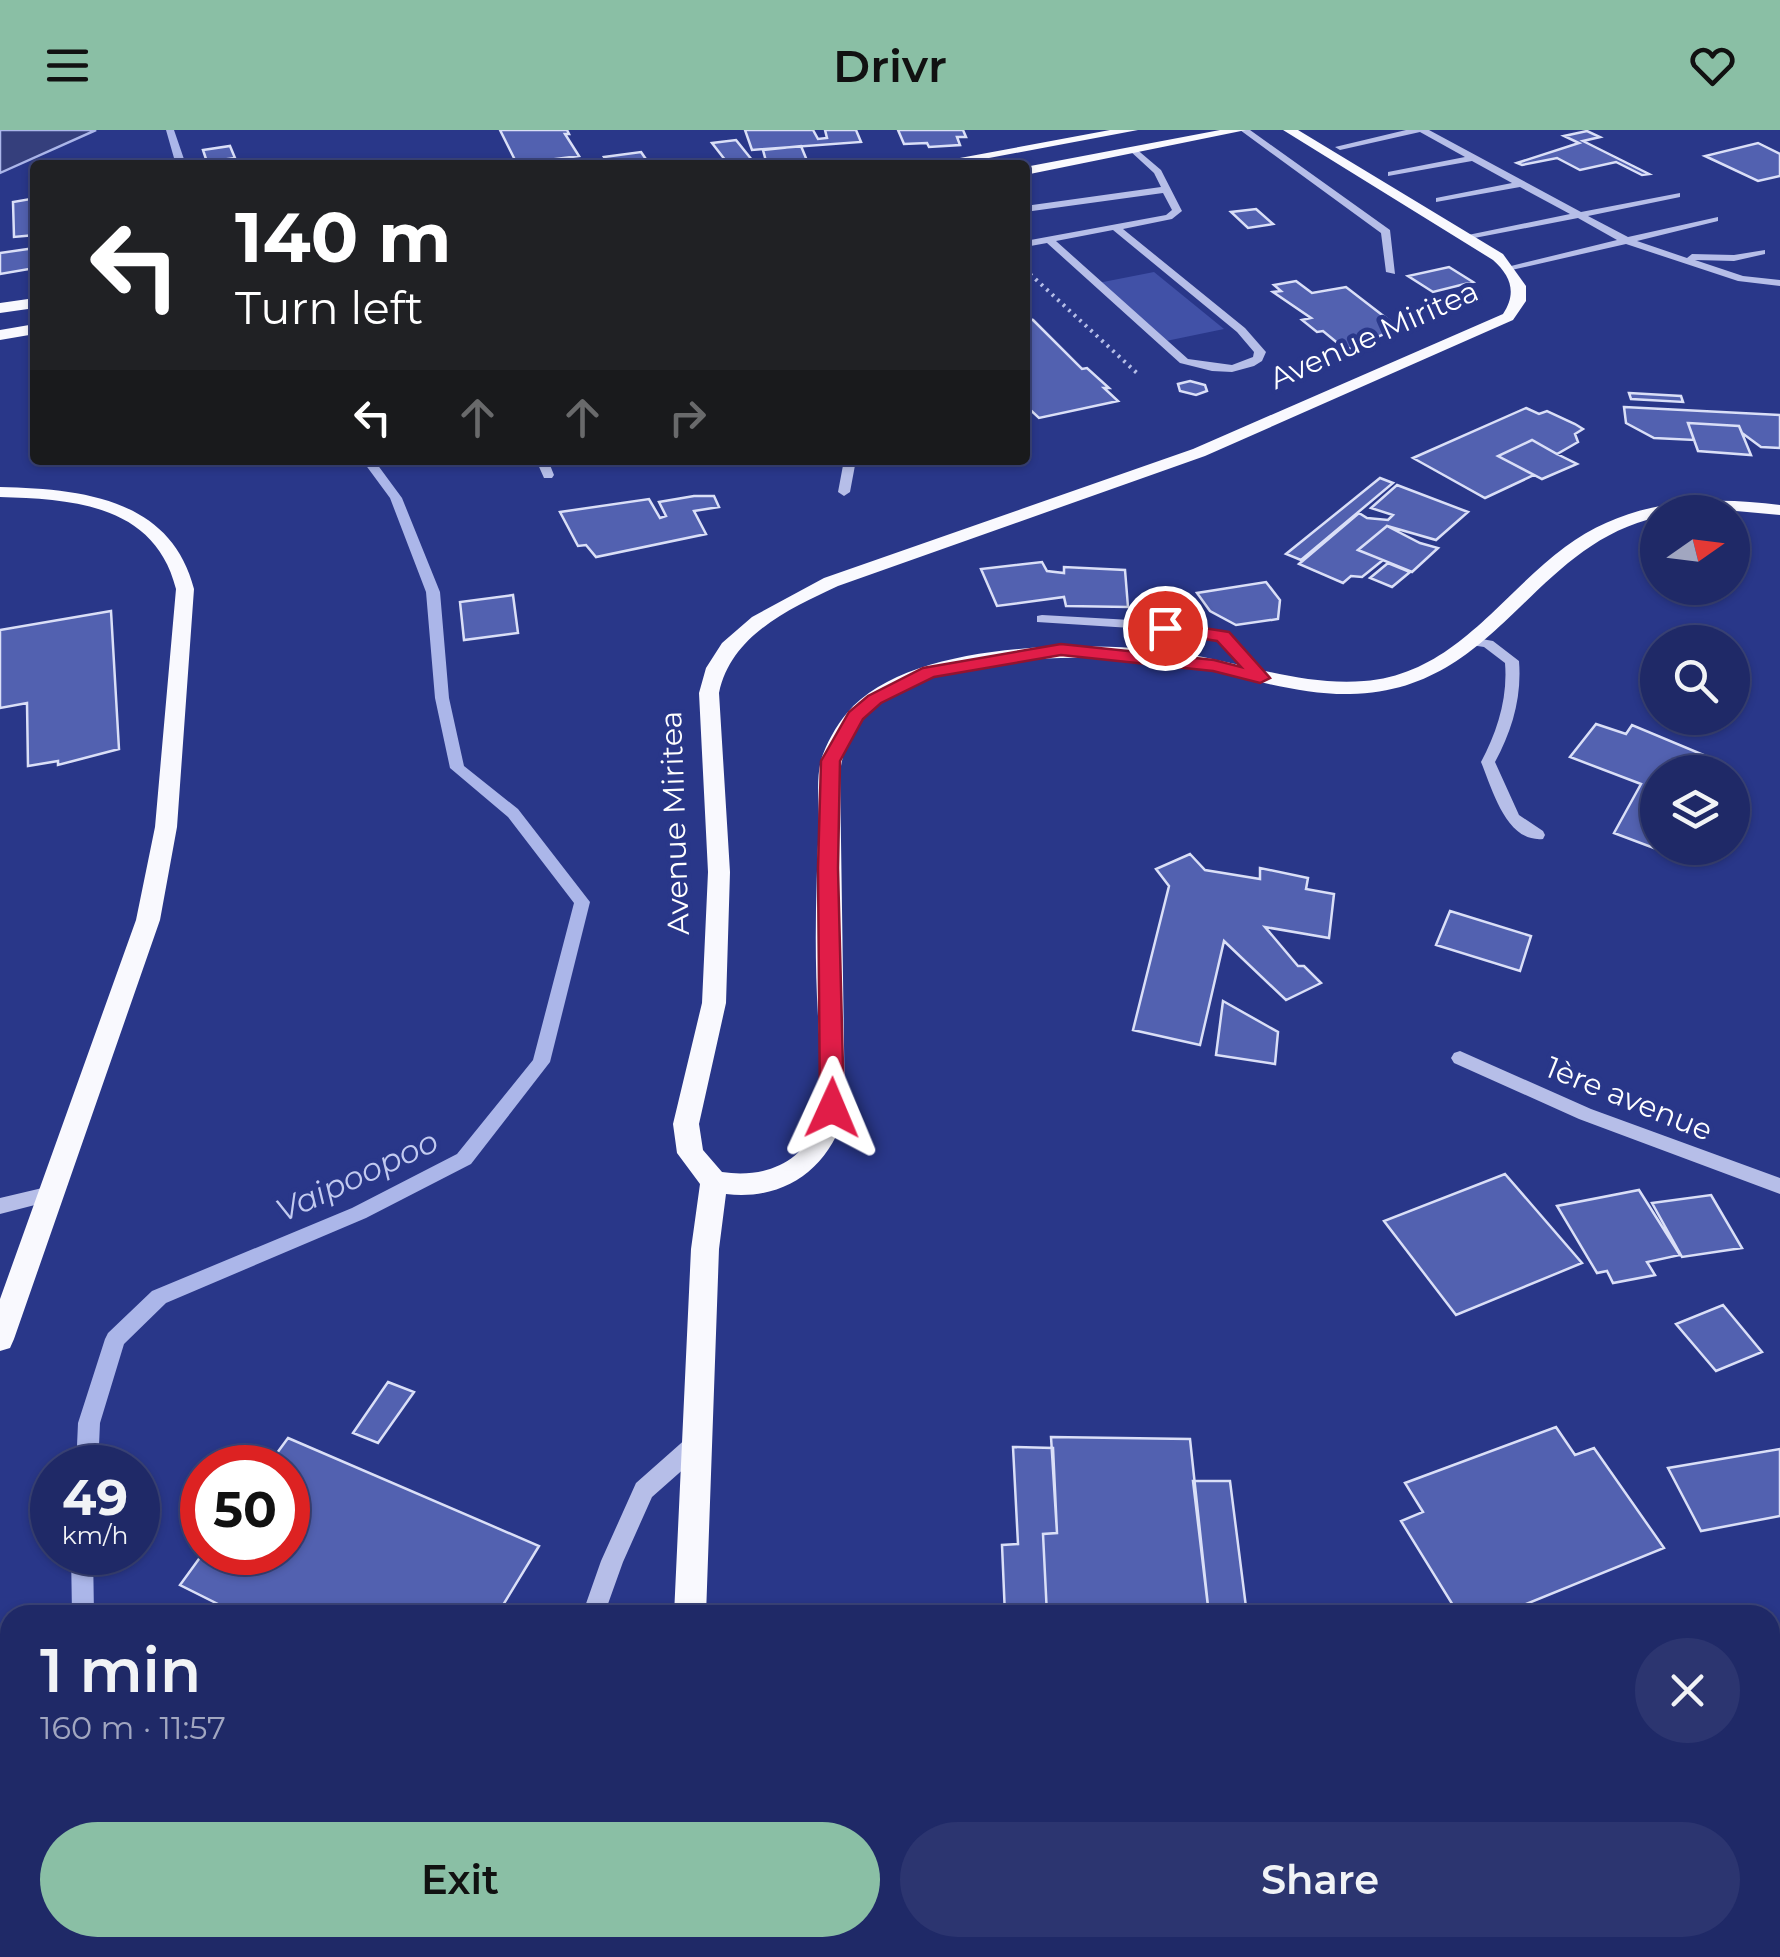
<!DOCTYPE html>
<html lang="en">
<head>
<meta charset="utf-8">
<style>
	:root { --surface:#1f2967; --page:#2c3570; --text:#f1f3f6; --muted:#a1a6c0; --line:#3c457b; --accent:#8abfa5 }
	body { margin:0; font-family:Montserrat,sans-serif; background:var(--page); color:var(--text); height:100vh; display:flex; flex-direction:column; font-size:38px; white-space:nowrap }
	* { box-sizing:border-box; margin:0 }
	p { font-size:32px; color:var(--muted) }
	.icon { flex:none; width:55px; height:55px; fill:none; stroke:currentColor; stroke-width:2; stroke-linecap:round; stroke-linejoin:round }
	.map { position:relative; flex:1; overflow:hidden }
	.side { position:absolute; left:0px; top:1475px; width:1780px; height:352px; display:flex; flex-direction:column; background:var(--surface); border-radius:30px 30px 0 0; box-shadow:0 2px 8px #0004,0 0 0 2px var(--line) }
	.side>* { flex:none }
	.top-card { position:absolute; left:30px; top:30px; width:1000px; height:305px; border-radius:10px; box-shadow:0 2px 8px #0004,0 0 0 2px var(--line); background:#202124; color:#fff; overflow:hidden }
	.needle { width:65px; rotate:76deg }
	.tools { position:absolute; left:1640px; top:365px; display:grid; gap:20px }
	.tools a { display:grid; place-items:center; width:110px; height:110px; border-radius:50%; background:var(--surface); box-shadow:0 2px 8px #0004,0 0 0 2px var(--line); font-size:50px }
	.speed { position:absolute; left:30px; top:1315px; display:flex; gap:20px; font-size:50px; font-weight:700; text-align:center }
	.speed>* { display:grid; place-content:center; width:130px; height:130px; border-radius:50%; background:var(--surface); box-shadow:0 2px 8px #0004,0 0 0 2px var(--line); line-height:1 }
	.speed small { font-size:25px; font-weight:400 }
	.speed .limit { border:15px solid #d22; background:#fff; color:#111 }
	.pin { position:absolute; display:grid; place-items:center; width:85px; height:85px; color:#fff; margin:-42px; border:5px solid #fff; border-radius:50%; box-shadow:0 2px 10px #0007 }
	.me { position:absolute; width:110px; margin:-55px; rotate:1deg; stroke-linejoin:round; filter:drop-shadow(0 0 8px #0008) }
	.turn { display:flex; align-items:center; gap:35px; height:210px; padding:0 40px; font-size:45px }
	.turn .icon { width:130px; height:130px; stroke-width:2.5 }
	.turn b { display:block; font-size:70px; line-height:85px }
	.lanes { display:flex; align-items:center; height:95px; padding:0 40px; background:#0003; justify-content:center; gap:50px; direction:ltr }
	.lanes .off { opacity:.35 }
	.round { display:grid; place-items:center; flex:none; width:105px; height:105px; border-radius:52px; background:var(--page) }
	.headline { display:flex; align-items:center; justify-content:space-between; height:170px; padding:0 40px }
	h1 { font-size:60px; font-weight:600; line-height:75px }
	.cta { display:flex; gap:20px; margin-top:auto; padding:20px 40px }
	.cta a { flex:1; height:115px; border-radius:60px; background:var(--accent); color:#111; font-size:40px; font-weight:600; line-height:115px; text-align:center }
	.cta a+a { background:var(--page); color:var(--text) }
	header { display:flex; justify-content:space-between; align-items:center; height:130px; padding:0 40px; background:var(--accent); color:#111; font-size:45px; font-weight:600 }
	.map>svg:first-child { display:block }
</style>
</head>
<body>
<header><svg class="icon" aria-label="menu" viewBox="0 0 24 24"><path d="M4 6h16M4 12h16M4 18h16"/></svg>Drivr<svg class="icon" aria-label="heart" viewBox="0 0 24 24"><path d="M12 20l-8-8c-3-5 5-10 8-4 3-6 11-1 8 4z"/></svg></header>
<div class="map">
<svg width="1780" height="1827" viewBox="0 0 1780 1827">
	<rect width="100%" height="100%" fill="#293789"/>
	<path fill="#4151a7" d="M1154,142L1224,199L1166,211L1098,153Z"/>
	<path fill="#353f7c" stroke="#abb6e9" stroke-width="2.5" d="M0,0H96L0,43Z"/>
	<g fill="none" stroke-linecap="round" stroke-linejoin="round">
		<path fill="#abb6e9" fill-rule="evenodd" d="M166,0H174L186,35H176Z
			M362,330H374L402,368L440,462L449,568L464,636L518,679L590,772L550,932L471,1034L366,1088L166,1173L124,1214L100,1293L98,1338H76L78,1293L105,1209L108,1203L152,1161L352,1078L457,1024L533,930L574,773L508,687L450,638L435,568L426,462L390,368Z
			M71,1422H93L94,1485H72Z
			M46,1818H72L69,1827H43Z"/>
	</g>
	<path fill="#5261b0" stroke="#dadff7" stroke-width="2.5" d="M500,0H567L569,4H565L579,26L517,34Z
		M745,0H813L818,9L827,8L825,0H856L861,12L752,20Z
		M898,0H963L966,7H957L960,15L929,17L927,13L904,14Z
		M1587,1L1600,7L1583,11L1649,44L1642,45L1616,32L1580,40L1557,28L1522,35L1517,33L1579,13L1564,6Z
		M736,10L756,35H729L712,13Z
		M1758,13L1780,24V46L1758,51L1705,26Z
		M230,16L235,28L207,32L203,20Z
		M801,16L808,33L767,35L763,20Z
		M641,22L650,35H609L604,27Z
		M34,58L35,105L14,107L13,72L31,69Z
		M1256,79L1273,94L1248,98L1231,82Z
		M35,118V138L0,144V123Z
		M1449,137L1473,152L1433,162L1408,146Z
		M1296,151L1312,163L1346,157L1399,198L1346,220L1323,201L1317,202L1302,190L1311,188L1273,162L1281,161L1274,155Z
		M1025,188L1033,190L1082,239L1087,238L1109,258H1104L1118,271L1039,288L1025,275Z
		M1190,251L1205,255L1207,261L1196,265L1180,261L1178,254Z
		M1629,263L1681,266L1683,272L1631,269Z
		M1624,277L1780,285V318L1761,317L1742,303L1739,296L1688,293L1694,310L1654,308L1626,293Z
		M1526,278L1539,284L1547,281L1575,294L1583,299L1575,304L1578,312L1557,324L1532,310L1498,326L1534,345L1485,368L1413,328Z
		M1688,293L1739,296L1751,325L1698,321Z
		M1532,310L1557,324L1577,334L1542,349L1498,326Z
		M1380,348L1393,353L1301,430L1286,424Z
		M1397,355L1468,382L1436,410L1387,396L1358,420L1383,430L1362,447L1351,446L1343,453L1299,434L1359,383L1367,388L1388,390L1393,385L1371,378Z
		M694,366H714L719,377L694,381L706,404L596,427L586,415L578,416L560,382L649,369L660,388L666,386L659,372Z
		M1387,396L1420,413L1438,418L1412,442L1358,420Z
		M1042,432L1047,441L1064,443V437L1125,440L1128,477L1066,476L1064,467L997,476L981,439Z
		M1388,433L1410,442L1392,457L1370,448Z
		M1266,452L1280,470L1278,489L1236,495L1210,481L1197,463Z
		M513,465L518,503L464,510L460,472Z
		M111,481L119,619L58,635V631L28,636L27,573L0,578V500Z
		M1596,594L1626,604L1632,595L1725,634L1721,642H1658V718H1679L1675,726L1614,703L1641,654L1570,627Z
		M1190,724L1205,740L1260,749V738L1308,748L1306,759L1334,764L1329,808L1265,797L1298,836H1304L1321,853L1286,870L1224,811L1200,915L1133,900L1169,756L1156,739Z
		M1450,781L1531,806L1520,841L1436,815Z
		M1223,871L1278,902L1275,934L1216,925Z
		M1505,1044L1582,1133L1456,1185L1384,1091Z
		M1639,1060L1680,1125L1647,1132L1655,1145L1613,1153L1607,1141L1597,1143L1557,1076Z
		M1711,1065L1742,1118L1682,1127L1652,1073Z
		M1723,1175L1762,1222L1716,1241L1676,1194Z
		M388,1252L414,1262L378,1313L353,1303Z
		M1556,1297L1575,1325L1594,1318L1664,1418L1499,1485H1459L1401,1391L1423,1382L1405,1353Z
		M1051,1307L1190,1309L1209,1485H1047L1043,1404L1057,1403Z
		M288,1308L539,1416L497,1485H240L180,1455L204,1422H288V1338H266Z
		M1013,1317L1053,1318L1057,1403L1043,1404L1047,1485H1005L1002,1415L1018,1414Z
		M1780,1319V1386L1701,1401L1668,1338Z
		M1193,1351H1230L1247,1485H1209Z
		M1780,1693V1827H1733L1735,1818H1770V1696Z
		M255,1818H423L422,1827H253Z"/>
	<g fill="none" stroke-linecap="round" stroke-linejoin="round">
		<path stroke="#b6bee8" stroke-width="4" stroke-dasharray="2.5 5" stroke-linecap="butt" d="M1030,144L1138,244"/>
		<path fill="#b6bee8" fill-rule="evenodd" d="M1240,0H1250L1390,100L1395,144L1386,142L1381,103Z
			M1406,0H1429L1581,82L1680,63V67L1588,86L1628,107L1718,87V91L1637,111L1687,128L1692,124L1734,125L1765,120V124L1734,131L1695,130L1743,146L1780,150V156L1738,151L1626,114L1507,141V137L1617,110L1578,88L1464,110L1463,108L1468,105L1570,84L1520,57L1436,72V68L1512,53L1472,31L1388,46V42L1465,27L1420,2L1340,20L1335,17Z
			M1134,17L1161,40L1182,81L1172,89L1123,99L1245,198L1266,222L1262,231L1254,236L1232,242L1212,241L1180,233L1047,113L1025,117V111L1166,85L1172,80L1163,63L1025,82V76L1161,57L1154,43L1129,20ZM1113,100L1237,202L1254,222L1253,227L1232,235L1188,229L1056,111Z
			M536,330H548L554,345L552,348H544Z
			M844,330H856L850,362L844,366L838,362Z
			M1042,485L1131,490L1228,503L1267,548L1265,551H1255L1219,510L1131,498L1037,492V486Z
			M1476,508L1493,511L1519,531C1522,567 1512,601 1495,632L1519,685L1543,701L1545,705L1543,709C1506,713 1492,658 1481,632C1497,602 1508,568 1505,533L1484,517L1471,515V509Z
			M1460,921L1591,979L1780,1048V1064L1579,989L1454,933L1451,928L1454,923Z
			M55,1055L62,1058L64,1063L62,1068L0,1084V1068Z
			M696,1304L704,1307L707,1314L704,1321L652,1367L623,1432L604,1485H582L601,1431L636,1353L688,1307Z
			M501,1818H527L526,1827H500Z"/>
		<path fill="#f9f9fe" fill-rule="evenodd" d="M1110,0H1138L952,35H922Z
			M1220,0H1246L1025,45V37Z
			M1283,0H1298L1503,124L1526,156V171L1513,190L1205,326L838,456C789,479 731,505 719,563L730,742L726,873L699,994L703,1020L722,1042C762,1048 802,1035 816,994C827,959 819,921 818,886C814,821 816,756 819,692C819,672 816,650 821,630C826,614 836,596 847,583C908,509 1094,510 1180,523C1241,532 1301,556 1364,551C1454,544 1499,466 1565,417C1628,370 1705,365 1780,375V385L1725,380L1658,382V387C1529,416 1498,562 1350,564C1292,565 1236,543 1178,535C1086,521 857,514 840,642L845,983C829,1039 784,1071 726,1064L719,1119L706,1485H674L691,1119L700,1054L677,1023L673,994L702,873L708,742L699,563L706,538L722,513L752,487L824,448L1193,319L1503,184C1517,163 1511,146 1493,130Z
			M35,168V178L0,183V173Z
			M35,194V204L0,210V200Z
			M0,357C81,359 171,368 194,459L177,697L160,790L14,1209L10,1218L0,1221V1169L136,790L155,697L176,459C155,375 74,369 0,367Z
			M678,1818H715L717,1827H679Z"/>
	</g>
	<path fill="#e11d48" stroke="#92132f" stroke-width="2.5" d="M1165,492L1229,502L1270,548L1260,553L1213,541L1061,525L934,547L881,573L863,589L840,631L838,738L844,978L840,984H824L820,978L818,738L821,631L849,582L868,566L923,538L1061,514L1214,530L1241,537L1217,511L1159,502V494Z"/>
	<g text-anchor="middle" stroke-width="9" stroke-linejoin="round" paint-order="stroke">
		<g font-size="30" fill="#fff" stroke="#293789">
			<text transform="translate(1374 205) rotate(-24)" y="10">Avenue Miritea</text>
			<text transform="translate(675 693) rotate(-92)" y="10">Avenue Miritea</text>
			<text transform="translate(1629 969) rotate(22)" y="10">1ère avenue</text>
		</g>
		<g font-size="32" font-style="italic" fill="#c2caf0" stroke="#293789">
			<text transform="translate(357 1046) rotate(-25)" y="11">Vaipoopoo</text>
		</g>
	</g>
</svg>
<div class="tools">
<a><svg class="needle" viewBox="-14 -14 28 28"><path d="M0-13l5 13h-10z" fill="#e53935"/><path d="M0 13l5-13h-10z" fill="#a1a6c0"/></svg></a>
<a><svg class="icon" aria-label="search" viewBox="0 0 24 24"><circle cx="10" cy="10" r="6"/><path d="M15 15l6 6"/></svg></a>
<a><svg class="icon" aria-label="layers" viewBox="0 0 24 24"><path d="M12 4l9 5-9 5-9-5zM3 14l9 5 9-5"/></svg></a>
</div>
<div class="speed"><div>49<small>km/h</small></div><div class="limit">50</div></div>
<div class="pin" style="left:1165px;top:498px;background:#d93025"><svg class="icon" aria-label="arrive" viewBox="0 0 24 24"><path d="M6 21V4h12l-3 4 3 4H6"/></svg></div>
<svg class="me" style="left:832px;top:978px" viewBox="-20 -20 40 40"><path d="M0-17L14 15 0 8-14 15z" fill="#e11d48" stroke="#fff" stroke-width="4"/></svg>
<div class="top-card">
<div class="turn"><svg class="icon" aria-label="left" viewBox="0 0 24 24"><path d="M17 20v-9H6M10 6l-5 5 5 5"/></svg><div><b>140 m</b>Turn left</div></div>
<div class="lanes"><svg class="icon" aria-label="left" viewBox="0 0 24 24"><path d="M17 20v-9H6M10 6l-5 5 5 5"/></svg><svg class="icon off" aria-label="ahead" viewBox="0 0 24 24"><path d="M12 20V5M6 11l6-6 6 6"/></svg><svg class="icon off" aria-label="ahead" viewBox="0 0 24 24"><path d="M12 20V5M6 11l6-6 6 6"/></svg><svg class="icon off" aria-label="right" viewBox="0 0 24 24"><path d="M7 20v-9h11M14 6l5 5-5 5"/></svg></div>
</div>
<section class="side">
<div class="headline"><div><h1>1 min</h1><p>160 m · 11:57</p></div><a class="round"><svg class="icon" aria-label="close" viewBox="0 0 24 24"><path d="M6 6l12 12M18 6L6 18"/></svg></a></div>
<div class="cta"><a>Exit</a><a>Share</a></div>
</section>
</div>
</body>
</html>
